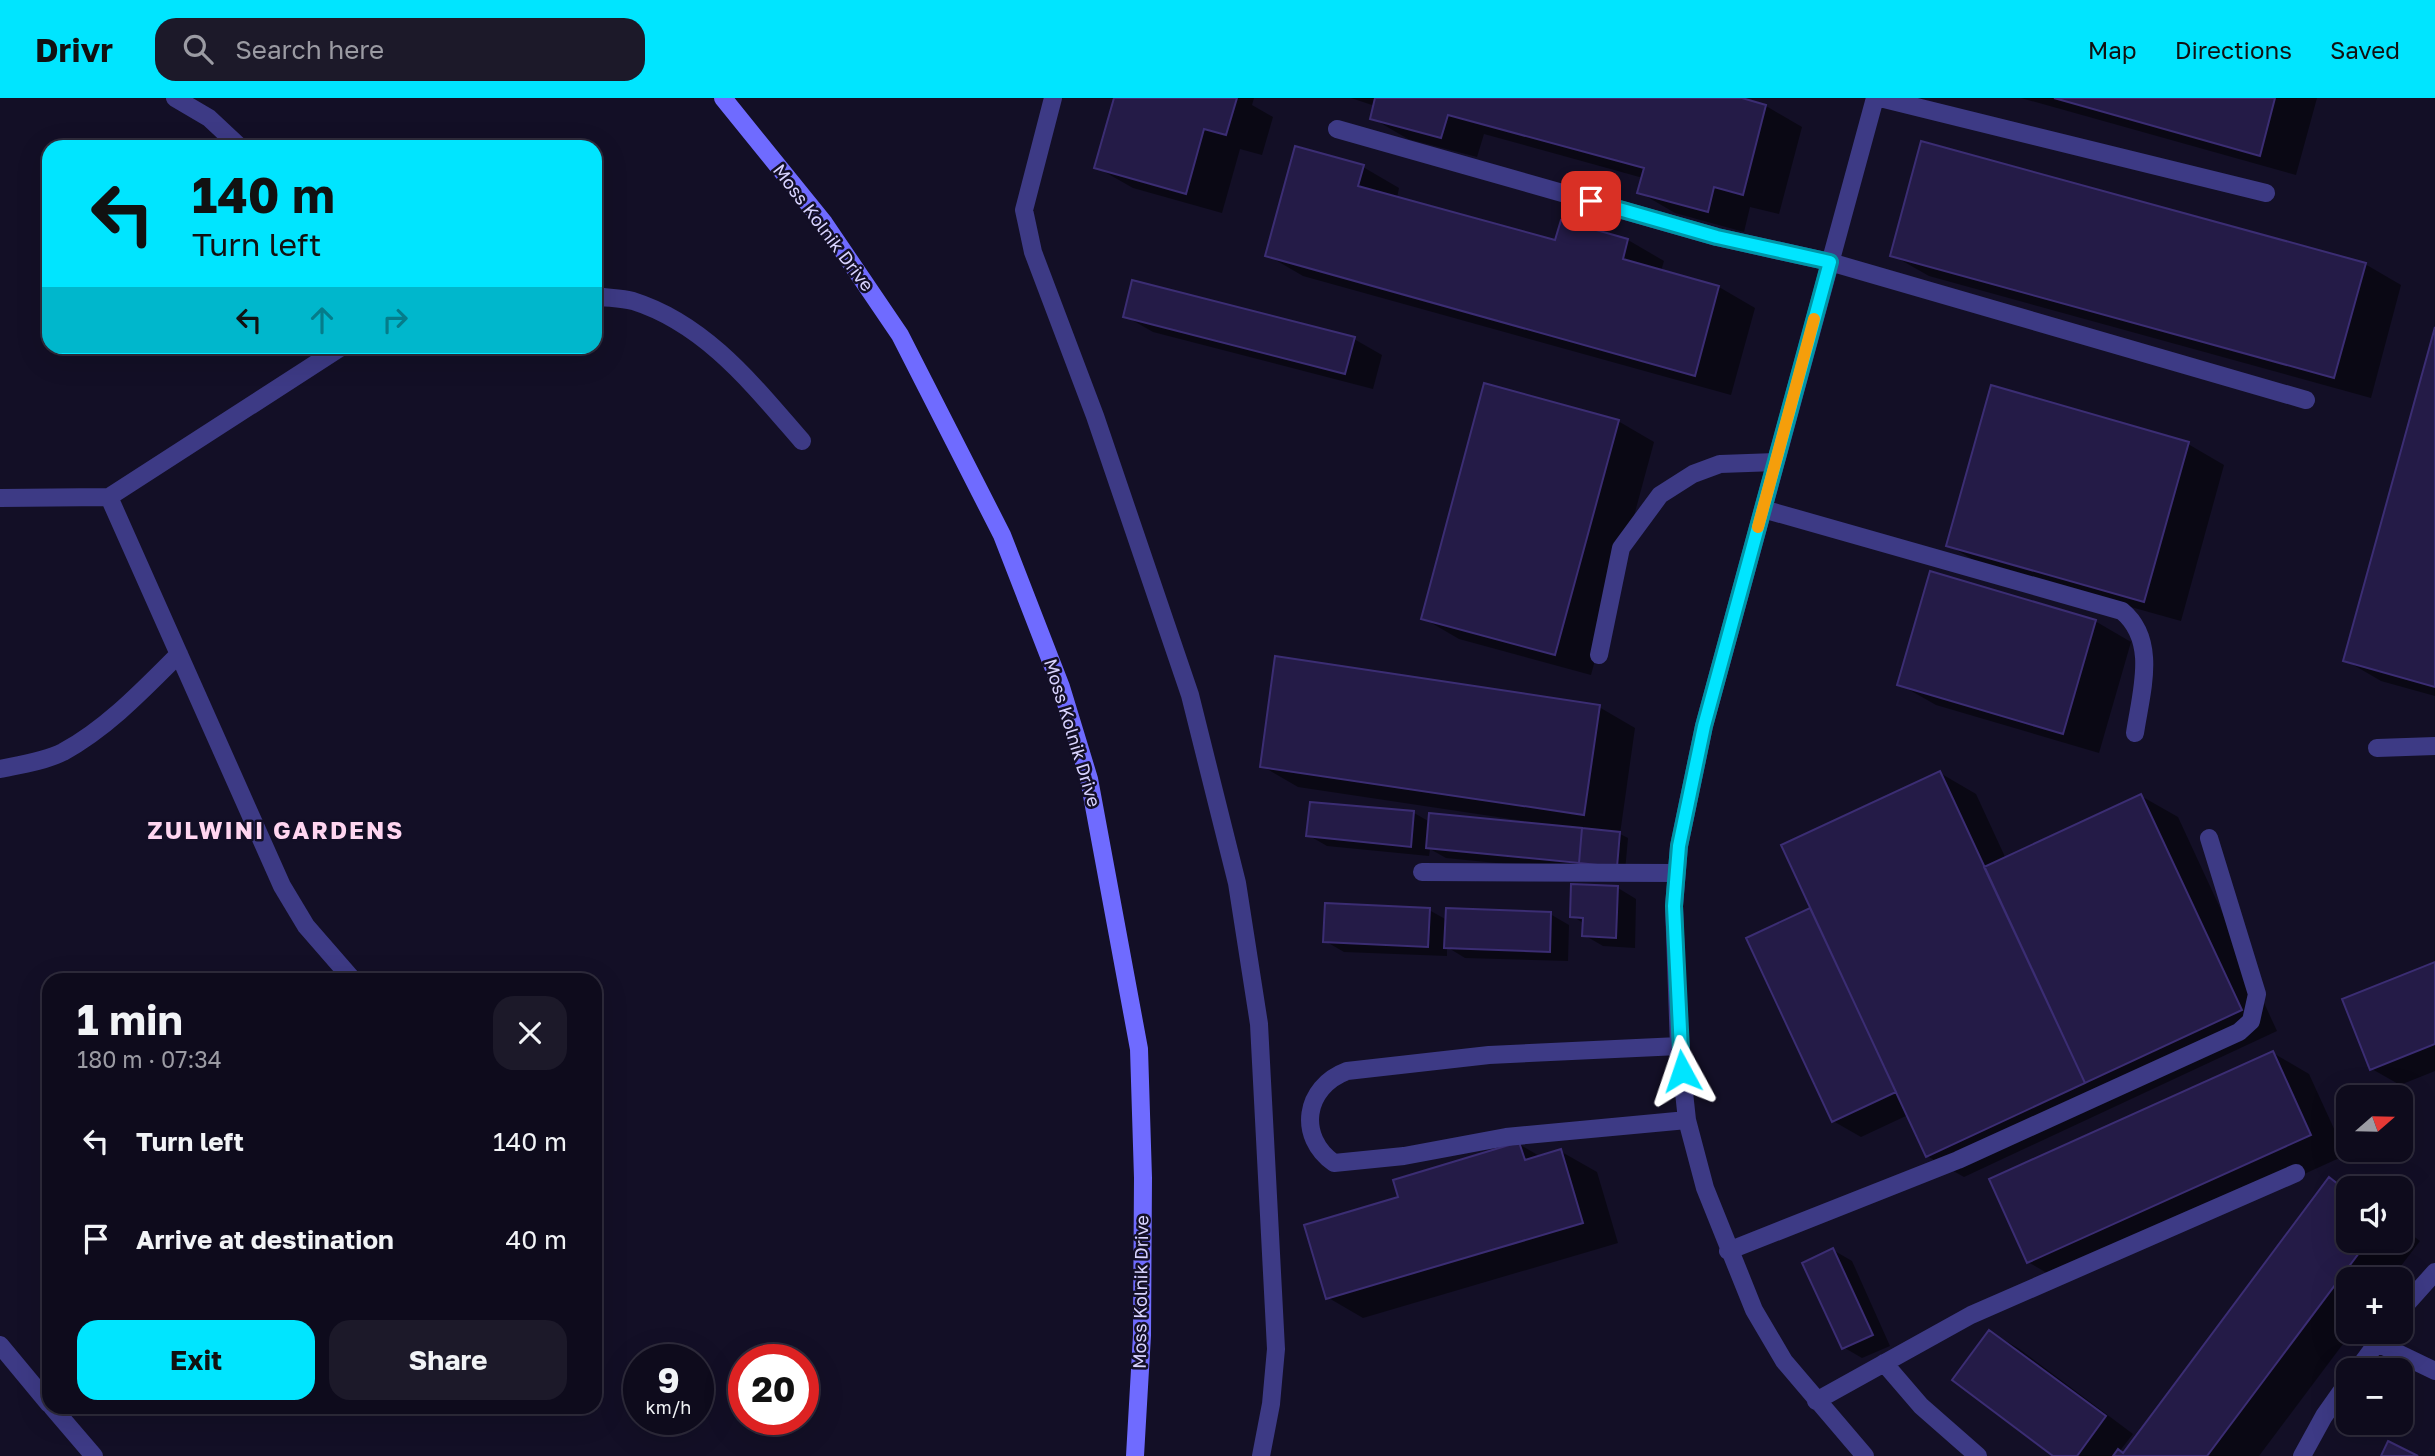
<!DOCTYPE html>
<html lang="en">
<head>
<meta charset="utf-8">
<style>
	:root { --surface:#0e0b1c; --page:#1c1929; --text:#f1f3f6; --muted:#9b9ba3; --line:#2e2b3b; --accent:#00e5ff }
	body { margin:0; font-family:"Golos Text",sans-serif; background:var(--page); color:var(--text); height:100vh; display:flex; flex-direction:column; font-size:26px; white-space:nowrap }
	* { box-sizing:border-box; margin:0 }
	p { font-size:23px; color:var(--muted) }
	.icon { flex:none; width:38px; height:38px; fill:none; stroke:currentColor; stroke-width:2; stroke-linecap:round; stroke-linejoin:round }
	.map { position:relative; flex:1; overflow:hidden }
	.side { position:absolute; left:42px; top:875px; width:560px; height:441px; display:flex; flex-direction:column; background:var(--surface); border-radius:21px; box-shadow:0 7px 28px #0002,0 0 0 2px var(--line) }
	.side>* { flex:none }
	.top-card { position:absolute; left:42px; top:42px; width:560px; height:214px; border-radius:21px; box-shadow:0 7px 28px #0002,0 0 0 2px var(--line); background:#00e5ff; color:#111; overflow:hidden }
	.needle { width:46px; rotate:70deg }
	.controls { position:absolute; left:2336px; top:987px; display:grid; gap:14px }
	.controls a { display:grid; place-items:center; width:77px; height:77px; border-radius:14px; background:var(--surface); box-shadow:0 7px 28px #0002,0 0 0 2px var(--line); font-size:35px }
	.speed { position:absolute; left:623px; top:1246px; display:flex; gap:14px; font-size:35px; font-weight:700; text-align:center }
	.speed>* { display:grid; place-content:center; width:91px; height:91px; border-radius:50%; background:var(--surface); box-shadow:0 7px 28px #0002,0 0 0 2px var(--line); line-height:1 }
	.speed small { font-size:18px; font-weight:400 }
	.speed .limit { border:10px solid #d22; background:#fff; color:#111 }
	.pin { position:absolute; display:grid; place-items:center; width:60px; height:60px; color:#fff; margin:-30px; border-radius:14px; box-shadow:0 4px 10px #0006 }
	.me { position:absolute; width:77px; margin:-38px; rotate:355deg; stroke-linejoin:round; filter:drop-shadow(0 0 5px #0008) }
	.turn { display:flex; align-items:center; gap:24px; height:147px; padding:0 35px; font-size:32px }
	.turn .icon { width:91px; height:91px; stroke-width:2.5 }
	.turn b { display:block; font-size:49px; line-height:60px }
	.lanes { display:flex; align-items:center; height:66px; padding:0 35px; background:#0003; justify-content:center; gap:35px; direction:ltr }
	.lanes .off { opacity:.35 }
	.round { display:grid; place-items:center; flex:none; width:74px; height:74px; border-radius:21px; background:var(--page) }
	.headline { display:flex; align-items:center; justify-content:space-between; height:119px; padding:0 35px }
	h1 { font-size:42px; font-weight:700; line-height:52px }
	.button { display:flex; gap:14px; margin-top:auto; padding:14px 35px }
	.button a { flex:1; height:80px; border-radius:21px; background:var(--accent); color:#111; font-size:28px; font-weight:700; line-height:80px; text-align:center }
	.button a+a { background:var(--page); color:var(--text) }
	ul { padding:0; list-style:none }
	li { display:flex; align-items:center; gap:21px; height:98px; padding:0 35px }
	li div { flex:1 }
	li b { display:block; font-size:26px }
	li em { font-style:normal }
	header { display:flex; align-items:center; gap:42px; box-sizing:border-box; height:98px; padding:0 35px; background:var(--accent); color:#111 }
	header strong { font-size:33px }
	nav { display:flex; gap:38px; margin-inline-start:auto; font-size:24px }
	.search { width:490px; height:63px; background:var(--page); display:flex; align-items:center; gap:18px; box-sizing:border-box; padding:0 24px; border-radius:21px; color:var(--muted); font-size:26px }
	.map>svg:first-child { display:block }
</style>
</head>
<body>
<header>
<strong>Drivr</strong>
<div class="search"><svg class="icon" aria-label="search" viewBox="0 0 24 24"><circle cx="10" cy="10" r="6"/><path d="M15 15l6 6"/></svg>Search here</div>
<nav><a>Map</a><a>Directions</a><a>Saved</a></nav>
</header>
<div class="map">
<svg width="2435" height="1358" viewBox="0 0 2435 1358">
	<rect width="100%" height="100%" fill="#130f26"/>
	<path fill="#0007" d="M1115,0H1254L1252,7L1273,19L1262,57L1240,51L1222,115L1133,90L1096,69Z
		M1351,0H1735L1766,8L1802,29L1779,116L1750,109L1744,134L1675,115L1639,94L1643,80L1484,36L1477,59L1408,41L1372,20L1375,8Z
		M2021,0H2317L2296,77Z
		M1363,69L1399,90L1397,100L1556,144L1628,142L1664,163L1661,173L1719,189L1755,210L1731,297L1303,178L1267,157Z
		M1892,157L2365,166L2401,187L2371,300L1929,178Z
		M1125,218L1354,241L1382,257L1373,291L1153,234Z
		M2435,236V598L2381,583L2345,562Z
		M1618,323L1654,344L1591,577L1459,541L1423,520Z
		M2188,346L2224,367L2181,523L1984,468L1948,447Z
		M2095,523L2131,544L2099,655L1936,607L1899,586Z
		M1599,609L1635,630L1620,736L1628,740L1625,773L1597,775L1446,760L1430,751L1429,758L1327,748L1308,737L1414,715L1430,724L1524,726V723L1298,689L1262,668Z
		M1940,675L1976,696L2006,761L2141,698L2178,719L2277,933L1964,1079L1927,1058L1908,1017L1861,1039L1833,1023L1809,812L1814,814Z
		M1618,790L1636,801L1635,850L1603,848L1584,837L1585,826L1572,818Z
		M1429,812L1447,822L1550,816L1569,827L1568,863L1465,860L1447,849V858L1344,854L1325,843Z
		M2435,866V973L2400,987L2372,971Z
		M2273,955L2309,976L2346,1057L2064,1185L2028,1164Z
		M1519,1046L1541,1059L1560,1053L1597,1074L1618,1145L1363,1220L1327,1199L1400,1100Z
		M2330,1081L2348,1092V1143H2401V1129L2420,1143L2391,1181H2348V1234H2352L2259,1358H2055L1990,1234L2018,1250L2133,1336L2119,1354L2123,1357Z
		M1833,1152L1852,1163L1890,1248L1862,1260L1843,1249Z"/>
	<path fill="#241b47" stroke="#3b2d73" stroke-width="2" d="M1114,0H1237L1226,37L1204,31L1186,96L1094,70Z
		M1375,0H1742L1766,7L1743,97L1714,89L1708,114L1637,95L1644,70L1448,17L1441,40L1370,21Z
		M2054,0H2275L2260,58Z
		M1921,43L2366,165L2334,280L1890,158Z
		M1295,48L1364,67L1358,88L1555,142L1561,122L1628,141L1623,161L1719,188L1695,278L1265,158Z
		M1132,182L1355,239L1345,276L1123,219Z
		M2435,229V589L2343,563Z
		M1484,285L1619,322L1555,557L1421,521Z
		M1991,287L2189,344L2144,504L1946,448Z
		M1930,473L2096,522L2063,636L1897,587Z
		M1275,558L1600,607L1584,717L1260,669Z
		M1940,673L2085,985L1926,1059L1781,747Z
		M2141,696L2242,912L2085,985L1984,769Z
		M1310,704L1414,713L1411,749L1306,738Z
		M1429,715L1582,730L1579,765L1426,750Z
		M1582,730L1620,734L1617,769L1579,765Z
		M1571,786L1618,788L1616,840L1582,838L1583,820L1570,819Z
		M1325,805L1430,810L1428,849L1323,844Z
		M1446,810L1551,814L1550,854L1444,850Z
		M1810,810L1896,994L1832,1024L1746,840Z
		M2435,864V946L2370,972L2342,901Z
		M2273,953L2311,1037L2027,1165L1989,1081Z
		M1519,1044L1525,1062L1561,1051L1583,1125L1326,1201L1304,1127L1398,1099L1393,1082Z
		M2329,1079L2348,1094V1143H2368L2207,1358H2113L2118,1351L2123,1355Z
		M1833,1150L1873,1237L1842,1251L1802,1165Z
		M1989,1232L2106,1318L2077,1358H2053L1952,1282Z
		M2388,1343L2418,1358H2381Z"/>
	<g fill="none" stroke-linecap="round" stroke-linejoin="round">
		<path stroke="#3d3a85" stroke-width="18" d="M1053,0L1024,112L1033,154L1095,318L1190,597L1237,785L1259,926L1276,1251L1271,1306L1261,1358
			M1880,0L2266,95
			M1337,31L1717,139L1830,164L2306,302
			M1763,411L2122,513C2158,543 2141,594 2135,635
			M1599,557L1621,450L1660,397L1693,376L1720,366L1776,364
			M2377,650L2435,648
			M1422,774L1677,775
			M1679,948L1489,957L1347,973C1304,989 1297,1039 1334,1065L1404,1058L1506,1039L1687,1022
			M1728,1153L1958,1062L2239,934L2251,923L2257,896L2209,740
			M2401,1212L2435,1174
			M2377,1245L2435,1273
			M1884,1265L1921,1308L1978,1358
			M2357,1272L2385,1234
			M1816,1303L1971,1217L2296,1075
			M1865,1358L1784,1263L1754,1212L1705,1090L1687,1022L1679,948L1674,808L1679,748L1704,628L1875,0
			M2302,1358L2324,1318L2348,1284"/>
		<path stroke="#3d3a85" stroke-width="18" d="M175,0L209,20L240,49
			M595,198C607,200 621,200 633,203C706,226 754,288 802,343
			M109,399L282,788L306,828L353,882
			M0,400L109,399L343,248
			M0,671C19,667 45,663 63,654C107,630 143,592 179,556
			M0,1247L49,1306
			M52,1309L94,1358"/>
		<path stroke="#6f6bff" stroke-width="18" d="M723,0L824,125L900,237L1002,437L1061,589L1089,681L1139,951L1143,1080L1142,1237L1135,1358"/>
	</g>
	<g fill="none" stroke-linecap="round" stroke-linejoin="round">
		<defs>
			<path id="route" d="M1591,103L1717,139L1830,164L1704,628L1679,748L1674,808L1682,973"/>
		</defs>
		<use href="#route" stroke="#0095a6" stroke-width="18"/>
		<use href="#route" stroke="#00e5ff" stroke-width="12"/>
		<path stroke="#f59e0b" stroke-width="12" d="M1758,429L1814,221"/>
	</g>
	<g text-anchor="middle" stroke-width="5" stroke-linejoin="round" paint-order="stroke">
		<g font-size="18" fill="#d9d4ff" stroke="#130f26">
			<text transform="translate(823 130) rotate(53)" y="6">Moss Kolnik Drive</text>
			<text transform="translate(1072 635) rotate(73)" y="6">Moss Kolnik Drive</text>
			<text transform="translate(1141 1194) rotate(-89)" y="6">Moss Kolnik Drive</text>
		</g>
		<g font-size="24" font-weight="bold" letter-spacing="2" fill="#ffd6f0" stroke="#130f26">
			<text x="276" y="741">ZULWINI GARDENS</text>
		</g>
	</g>
</svg>
<div class="controls">
<a><svg class="needle" viewBox="-14 -14 28 28"><path d="M0-13l5 13h-10z" fill="#e53935"/><path d="M0 13l5-13h-10z" fill="#9b9ba3"/></svg></a>
<a><svg class="icon" aria-label="sound" viewBox="0 0 24 24"><path d="M4 9h4l5-4v14l-5-4H4zM17 9q2 3 0 6"/></svg></a>
<a>+</a>
<a>−</a>
</div>
<div class="speed"><div>9<small>km/h</small></div><div class="limit">20</div></div>
<div class="pin" style="left:1591px;top:103px;background:#d93025"><svg class="icon" aria-label="arrive" viewBox="0 0 24 24"><path d="M6 21V4h12l-3 4 3 4H6"/></svg></div>
<svg class="me" style="left:1682px;top:973px" viewBox="-20 -20 40 40"><path d="M0-17L14 15 0 8-14 15z" fill="#00e5ff" stroke="#fff" stroke-width="4"/></svg>
<div class="top-card">
<div class="turn"><svg class="icon" aria-label="left" viewBox="0 0 24 24"><path d="M17 20v-9H6M10 6l-5 5 5 5"/></svg><div><b>140 m</b>Turn left</div></div>
<div class="lanes"><svg class="icon" aria-label="left" viewBox="0 0 24 24"><path d="M17 20v-9H6M10 6l-5 5 5 5"/></svg><svg class="icon off" aria-label="ahead" viewBox="0 0 24 24"><path d="M12 20V5M6 11l6-6 6 6"/></svg><svg class="icon off" aria-label="right" viewBox="0 0 24 24"><path d="M7 20v-9h11M14 6l5 5-5 5"/></svg></div>
</div>
<section class="side">
<div class="headline"><div><h1>1 min</h1><p>180 m · 07:34</p></div><a class="round"><svg class="icon" aria-label="close" viewBox="0 0 24 24"><path d="M6 6l12 12M18 6L6 18"/></svg></a></div>
<ul>
<li><svg class="icon" aria-label="left" viewBox="0 0 24 24"><path d="M17 20v-9H6M10 6l-5 5 5 5"/></svg><div><b>Turn left</b></div><em>140 m</em></li>
<li><svg class="icon" aria-label="arrive" viewBox="0 0 24 24"><path d="M6 21V4h12l-3 4 3 4H6"/></svg><div><b>Arrive at destination</b></div><em>40 m</em></li>
</ul>
<div class="button"><a>Exit</a><a>Share</a></div>
</section>
</div>
</body>
</html>
